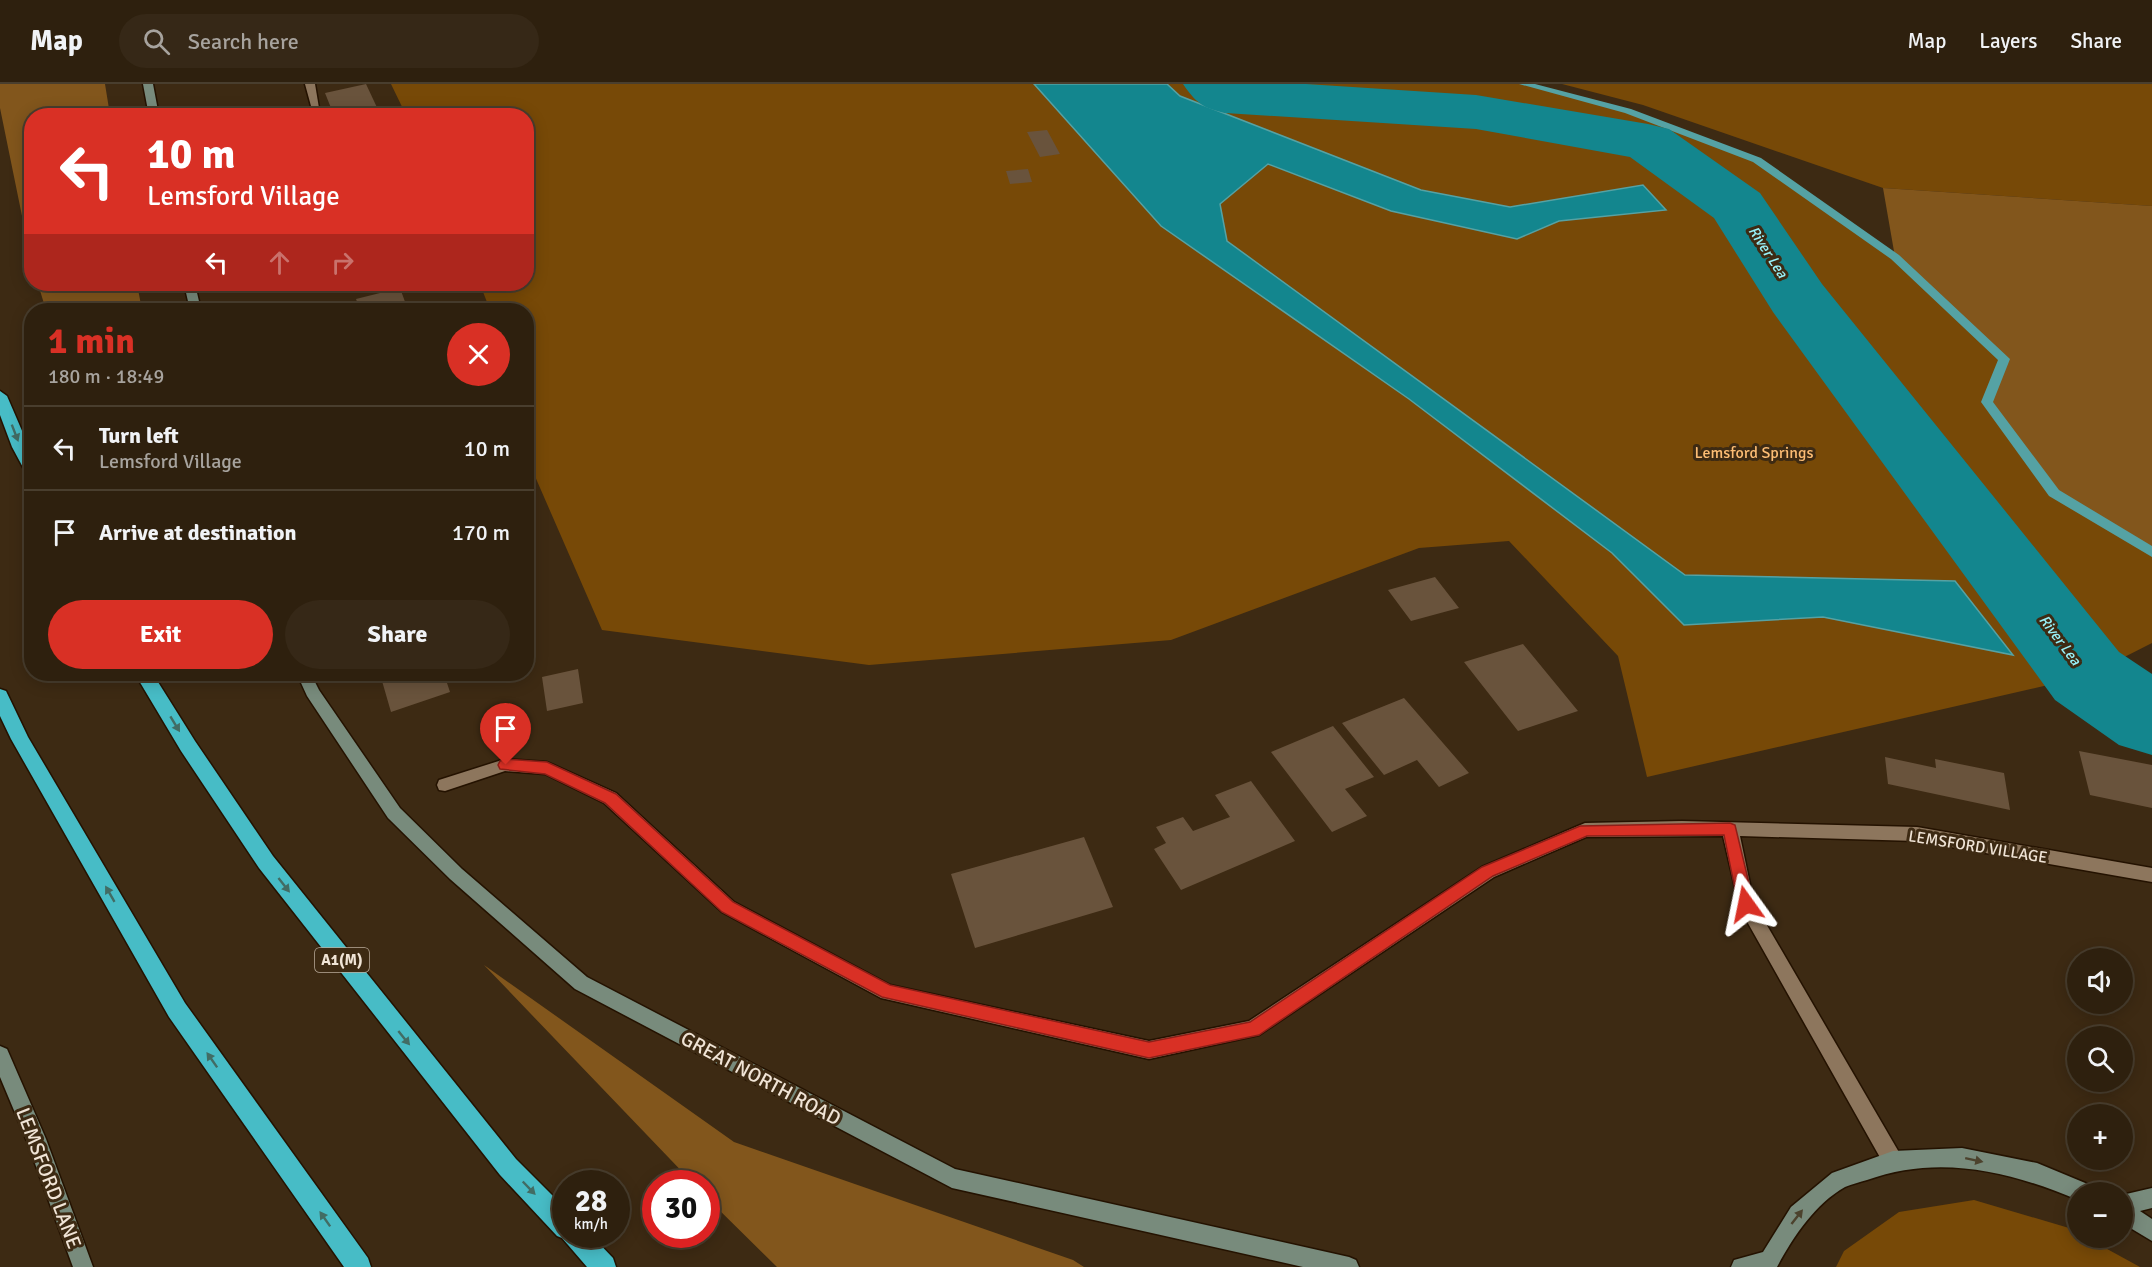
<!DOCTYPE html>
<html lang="en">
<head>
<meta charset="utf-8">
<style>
	:root { --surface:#2e200e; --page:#362817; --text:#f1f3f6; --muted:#a7a39e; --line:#493e2e; --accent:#d93025 }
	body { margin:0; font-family:Signika,sans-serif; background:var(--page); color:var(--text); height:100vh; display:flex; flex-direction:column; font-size:22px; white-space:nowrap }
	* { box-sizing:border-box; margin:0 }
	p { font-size:20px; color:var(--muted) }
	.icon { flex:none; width:33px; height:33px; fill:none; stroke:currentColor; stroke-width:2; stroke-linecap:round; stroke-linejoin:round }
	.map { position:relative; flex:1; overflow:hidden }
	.sheet { position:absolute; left:24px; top:219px; width:510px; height:378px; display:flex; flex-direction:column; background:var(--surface); border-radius:24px; box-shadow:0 3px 15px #0003,0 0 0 2px var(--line) }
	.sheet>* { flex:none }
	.hud { position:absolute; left:24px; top:24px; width:510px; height:183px; border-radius:24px; box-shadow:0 3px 15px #0003,0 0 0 2px var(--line); background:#d93025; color:#fff; overflow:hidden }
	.fabs { position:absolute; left:2067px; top:864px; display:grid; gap:12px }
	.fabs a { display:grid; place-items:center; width:66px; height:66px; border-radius:50%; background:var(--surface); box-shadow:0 3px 15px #0003,0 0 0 2px var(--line); font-size:30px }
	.speed { position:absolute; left:552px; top:1086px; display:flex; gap:12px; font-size:30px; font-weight:700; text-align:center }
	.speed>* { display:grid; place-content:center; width:78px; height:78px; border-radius:50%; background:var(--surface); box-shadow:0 3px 15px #0003,0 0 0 2px var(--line); line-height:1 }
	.speed small { font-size:15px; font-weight:400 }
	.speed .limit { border:9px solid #d22; background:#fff; color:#111 }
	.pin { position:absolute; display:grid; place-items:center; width:51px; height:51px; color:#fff; margin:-62px -26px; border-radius:50% 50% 50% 0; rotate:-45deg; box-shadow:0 0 6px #0007 }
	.pin .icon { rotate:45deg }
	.me { position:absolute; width:66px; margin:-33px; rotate:348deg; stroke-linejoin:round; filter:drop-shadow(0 0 4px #0008) }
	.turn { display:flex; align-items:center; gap:21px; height:126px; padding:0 24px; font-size:27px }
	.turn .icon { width:78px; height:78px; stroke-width:2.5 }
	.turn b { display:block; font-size:42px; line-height:51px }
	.lanes { display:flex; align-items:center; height:57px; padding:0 24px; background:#0003; justify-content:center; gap:30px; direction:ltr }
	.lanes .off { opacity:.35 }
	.round { display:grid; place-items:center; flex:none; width:63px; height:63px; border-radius:32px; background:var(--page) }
	.headline { display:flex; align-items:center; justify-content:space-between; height:102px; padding:0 24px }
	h1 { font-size:36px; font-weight:700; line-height:45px; color:var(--accent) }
	.action { display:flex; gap:12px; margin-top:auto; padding:12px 24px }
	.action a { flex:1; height:69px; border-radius:36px; background:var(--accent); color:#fff; font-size:24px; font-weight:700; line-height:69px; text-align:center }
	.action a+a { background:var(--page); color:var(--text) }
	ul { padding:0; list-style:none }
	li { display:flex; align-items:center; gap:18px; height:84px; padding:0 24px; border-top:2px solid var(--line) }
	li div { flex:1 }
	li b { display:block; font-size:22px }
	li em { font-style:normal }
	header { display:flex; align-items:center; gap:36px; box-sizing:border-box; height:84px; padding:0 30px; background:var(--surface); border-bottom:2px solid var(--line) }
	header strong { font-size:28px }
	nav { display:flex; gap:33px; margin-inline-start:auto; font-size:21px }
	.search { width:420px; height:54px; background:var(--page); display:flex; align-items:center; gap:15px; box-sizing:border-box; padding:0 21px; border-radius:33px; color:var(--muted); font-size:22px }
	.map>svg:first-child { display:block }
</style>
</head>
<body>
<header>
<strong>Map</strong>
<div class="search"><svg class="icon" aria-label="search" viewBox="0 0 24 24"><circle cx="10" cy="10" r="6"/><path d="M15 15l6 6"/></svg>Search here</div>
<nav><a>Map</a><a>Layers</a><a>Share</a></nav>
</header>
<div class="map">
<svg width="2152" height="1183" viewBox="0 0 2152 1183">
	<rect width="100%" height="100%" fill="#3d2a13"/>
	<path fill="#774907" d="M391,0H1524L1628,27L1757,76L1895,173L2004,275L1987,318L2054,409L2152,468V559L2087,592L1647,693L1618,572L1509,457L1419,464L1171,556L869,581L602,546L527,374L526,226H490L480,200H526V32L406,31Z
		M1562,0H2152V122L1883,104L1643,21Z
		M1974,1116L2069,1144L2077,1148L2078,1154H2087L2140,1183H1836L1844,1167L1899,1128Z"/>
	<path fill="#82561c" d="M0,0H105L110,31L32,32L31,176L0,24Z
		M1883,104L2152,122V468L2054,409L1987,318L2004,275L1895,173Z
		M38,200H137L142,226H46Z
		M484,881L734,1058L1073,1176L1084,1183H777L707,1114L706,1100L693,1099Z"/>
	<path fill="#13868e" stroke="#55a2a4" stroke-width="1.5" d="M1034,0H1167L1180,12L1421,106L1510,123L1643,101L1666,126L1559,137L1517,155L1391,127L1268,80L1220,120L1227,157L1685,491L1955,497L2013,571L1823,533L1684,541L1612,469L1409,315L1161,142Z
		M2102,585L2134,610L2152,620V653L2071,596L2087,592Z"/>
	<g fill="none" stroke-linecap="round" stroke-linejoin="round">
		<path fill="#55a2a4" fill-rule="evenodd" d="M1519,0H1535L1631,25L1761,74L1899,171L2010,275L1993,318L2059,406L2152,462V473L2049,412L1981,318L1998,276L1891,175L1753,78L1625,29Z"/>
		<path fill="#13868e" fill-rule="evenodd" d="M1183,0H1306L1476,11L1648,40L1669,45L1760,109L1822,200L2119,568L2152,590V671L2119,661L2055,616L1773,228L1714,134L1630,73L1476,45L1225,29C1203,24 1196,19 1183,0Z"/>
	</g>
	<path fill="#69533c" d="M366,0L381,32H300L331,24L325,9Z
		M1047,46L1060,70L1040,73L1027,48Z
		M1028,85L1032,98L1010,100L1006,87Z
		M315,200H354L318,209Z
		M400,204L408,226H360L356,215Z
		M1435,493L1459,524L1411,537L1388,506Z
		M1523,560L1578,627L1518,647L1464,578Z
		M578,585L583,619L547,627L542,593Z
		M380,590H444L450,608L391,628Z
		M1404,614L1469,689L1439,703L1417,676L1384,691L1342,639Z
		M1333,642L1374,693L1345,705L1367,732L1332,748L1271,668Z
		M2079,667L2152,681V724L2090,711Z
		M1885,673L1936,684L1935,675L2004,689L2010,726L1888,700Z
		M1251,697L1295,757L1181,806L1154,765L1166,759L1156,743L1183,733L1193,747L1230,733L1215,711Z
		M1084,753L1113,823L975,864L951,790Z"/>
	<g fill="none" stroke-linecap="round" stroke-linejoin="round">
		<defs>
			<path id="lane" d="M305,0H315L319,24L311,22Z"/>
			<path id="street" d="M505,675L547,678L616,709L734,818L890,901L1149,957L1249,937L1482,783L1585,739L1682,737L1917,743L2152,784V798L1917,757L1740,752L1754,819L1900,1070L1903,1077L1900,1084L1893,1087L1886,1084L1740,825L1723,752L1586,753L1494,793L1259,951L1149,975L881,914L722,828L604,719L545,690L505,687L445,707L439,706L437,701L439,696Z"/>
			<path id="secondary" d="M143,0H153L159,32H149Z
				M184,200H195L201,226H190Z
				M297,590H311L319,606L400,724L462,785L587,893L955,1085L1349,1173L1356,1176L1359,1183H1303L952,1104L575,905L450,795L388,734L307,612Z
				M0,962L7,965L46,1055L93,1183H73L26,1055L0,993Z
				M1962,1064L2037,1079L2090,1101L2093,1108H2078V1116C2009,1087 1939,1070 1867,1096C1860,1098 1852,1100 1845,1103C1815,1120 1793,1153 1777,1183H1731L1734,1176L1763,1168L1791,1123L1832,1089L1893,1067Z
				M2152,1104V1124L2140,1127L2152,1135V1157L2122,1139V1111Z"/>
			<path id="highway" d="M0,307L7,312L32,370V390L26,389L12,363L0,331Z
				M135,590H153L195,657L273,772L516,1075L566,1125V1150H590L613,1174L616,1183H587L562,1154L557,1152L500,1091L259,784L181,667Z
				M0,605L6,607L28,653L185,919L368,1174L371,1183H344L169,933L11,655L0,632Z"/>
		</defs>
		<use href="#lane" stroke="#241200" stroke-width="3"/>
		<use href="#street" stroke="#241200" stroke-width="3"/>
		<use href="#secondary" stroke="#241200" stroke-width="3"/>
		<use href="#highway" stroke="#241200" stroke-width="3"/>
		<use href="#lane" fill="#8d765d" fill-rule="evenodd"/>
		<use href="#street" fill="#8d765d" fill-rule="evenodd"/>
		<use href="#secondary" fill="#788b7c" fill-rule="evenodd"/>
		<use href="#highway" fill="#47bcc6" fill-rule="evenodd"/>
	</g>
	<defs><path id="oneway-solid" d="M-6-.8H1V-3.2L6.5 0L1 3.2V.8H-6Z" transform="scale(1.5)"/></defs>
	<g fill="#426c64">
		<use href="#oneway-solid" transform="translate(15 349) rotate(69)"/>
		<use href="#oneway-solid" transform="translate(175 640) rotate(59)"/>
		<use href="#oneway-solid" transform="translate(284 801) rotate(52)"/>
		<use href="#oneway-solid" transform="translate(110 810) rotate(-120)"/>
		<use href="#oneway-solid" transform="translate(404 954) rotate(51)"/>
		<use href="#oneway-solid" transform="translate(212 976) rotate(-125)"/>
		<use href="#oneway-solid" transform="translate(529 1104) rotate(46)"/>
		<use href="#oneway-solid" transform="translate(325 1135) rotate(-125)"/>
	</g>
	<g fill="#4c422d">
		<use href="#oneway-solid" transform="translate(1974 1076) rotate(12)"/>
		<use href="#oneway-solid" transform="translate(1797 1133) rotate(-52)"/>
	</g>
	<path fill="#d93025" stroke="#8d1f18" stroke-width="1.5" d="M506,675L547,678L616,710L733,818L890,901L1149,958L1250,938L1482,783L1580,742L1730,739L1735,741L1754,820L1751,825L1746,827L1740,825L1738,820L1724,751L1587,752L1493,792L1259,951L1149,974L882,913L722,828L605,719L545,690L500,685L498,681L500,677Z"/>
	<g text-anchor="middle" stroke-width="6" stroke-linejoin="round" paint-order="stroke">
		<g font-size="15" font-style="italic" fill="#98f2fa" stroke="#3d2a13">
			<text transform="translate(1768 168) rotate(57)" y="5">River Lea</text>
			<text transform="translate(2060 556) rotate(53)" y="5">River Lea</text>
		</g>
		<rect fill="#3d2a13" stroke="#baac9c" stroke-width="1.5" x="315" y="864" width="54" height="24" rx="4.5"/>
		<g font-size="15" font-weight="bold" fill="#f0e4d6">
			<text x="342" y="881">A1(M)</text>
		</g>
		<g font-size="16" fill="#fdbd74" stroke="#3d2a13">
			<text x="1754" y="374">Lemsford Springs</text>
		</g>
		<g font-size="16" fill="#f0e4d6" stroke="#3d2a13">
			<text transform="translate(1978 762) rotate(9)" y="6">LEMSFORD VILLAGE</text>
		</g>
		<g font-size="20" fill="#f0e4d6" stroke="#3d2a13">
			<text transform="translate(761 994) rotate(28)" y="7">GREAT NORTH ROAD</text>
			<text transform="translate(49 1094) rotate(69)" y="7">LEMSFORD LANE</text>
		</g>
	</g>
</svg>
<div class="fabs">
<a><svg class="icon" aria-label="sound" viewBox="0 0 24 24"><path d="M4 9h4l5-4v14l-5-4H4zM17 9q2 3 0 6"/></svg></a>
<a><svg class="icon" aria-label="search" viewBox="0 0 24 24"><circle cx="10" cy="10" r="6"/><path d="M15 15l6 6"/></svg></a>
<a>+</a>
<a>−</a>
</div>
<div class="speed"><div>28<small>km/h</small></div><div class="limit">30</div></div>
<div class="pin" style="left:506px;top:681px;background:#d93025"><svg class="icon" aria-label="arrive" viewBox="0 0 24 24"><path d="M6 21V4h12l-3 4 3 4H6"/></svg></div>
<svg class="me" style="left:1746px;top:820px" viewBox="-20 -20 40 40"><path d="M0-17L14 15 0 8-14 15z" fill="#d93025" stroke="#fff" stroke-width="4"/></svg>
<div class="hud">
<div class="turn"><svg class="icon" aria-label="left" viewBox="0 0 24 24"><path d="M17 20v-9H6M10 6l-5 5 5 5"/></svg><div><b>10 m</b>Lemsford Village</div></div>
<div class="lanes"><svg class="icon" aria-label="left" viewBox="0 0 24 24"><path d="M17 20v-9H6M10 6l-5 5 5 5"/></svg><svg class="icon off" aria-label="ahead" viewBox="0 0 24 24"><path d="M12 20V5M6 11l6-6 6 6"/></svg><svg class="icon off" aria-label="right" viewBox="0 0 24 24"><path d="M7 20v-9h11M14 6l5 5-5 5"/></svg></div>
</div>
<section class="sheet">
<div class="headline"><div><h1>1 min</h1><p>180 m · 18:49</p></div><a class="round" style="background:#d93025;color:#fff"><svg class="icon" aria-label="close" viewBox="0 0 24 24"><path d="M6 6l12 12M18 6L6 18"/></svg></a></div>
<ul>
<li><svg class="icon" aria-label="left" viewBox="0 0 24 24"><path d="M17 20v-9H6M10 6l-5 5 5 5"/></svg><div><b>Turn left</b><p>Lemsford Village</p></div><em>10 m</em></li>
<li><svg class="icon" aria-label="arrive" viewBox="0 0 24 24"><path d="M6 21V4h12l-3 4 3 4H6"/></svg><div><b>Arrive at destination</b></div><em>170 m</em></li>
</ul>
<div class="action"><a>Exit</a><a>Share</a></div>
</section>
</div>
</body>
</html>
